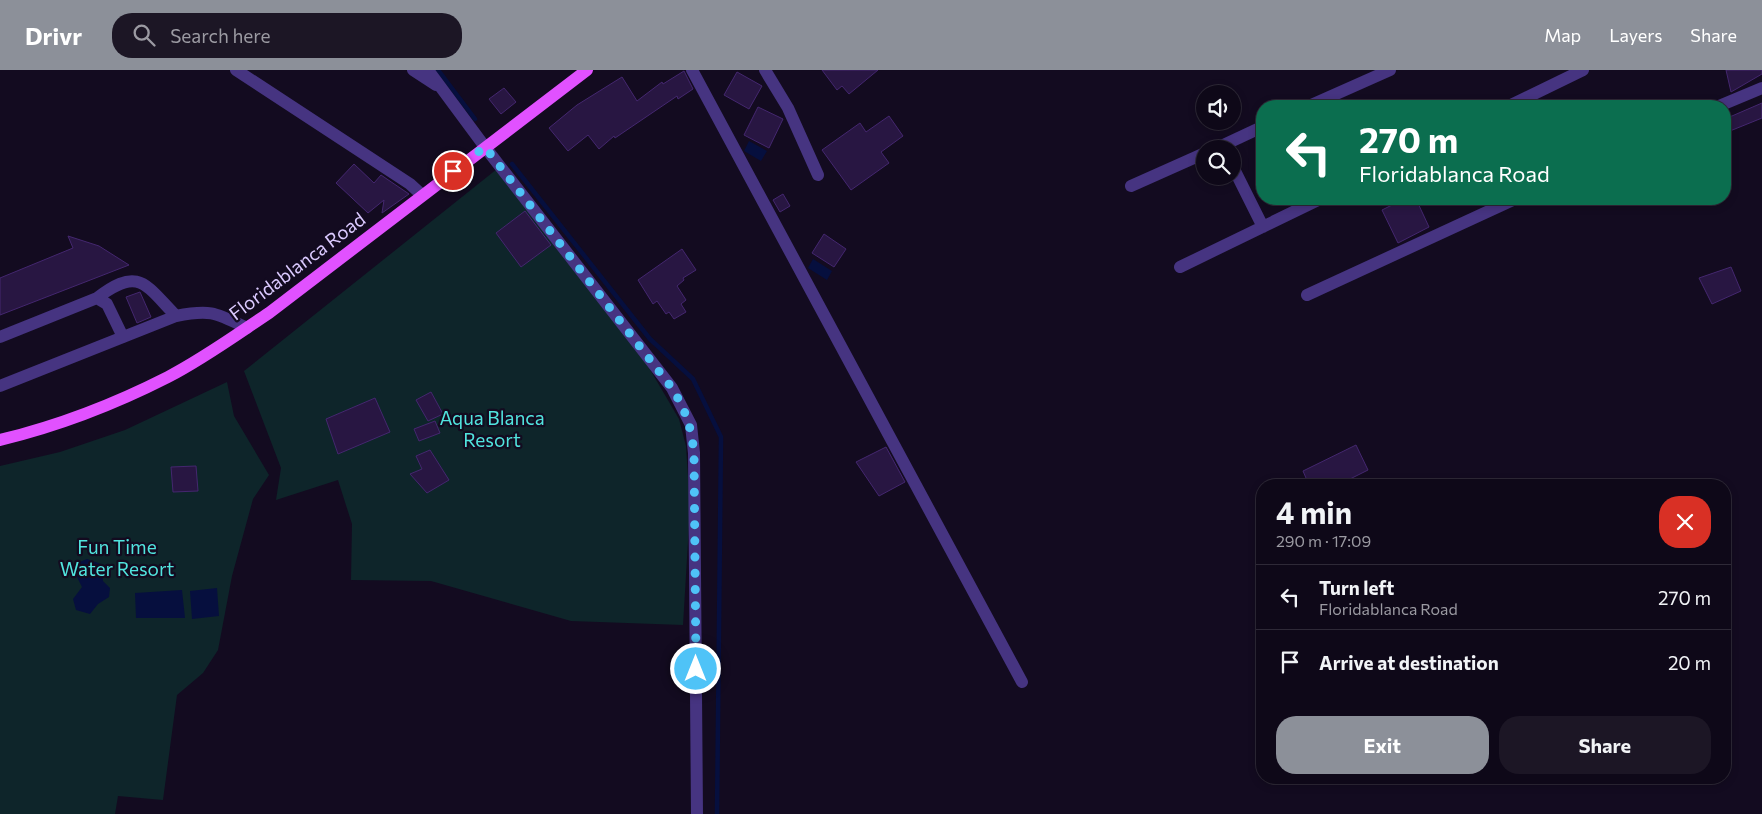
<!DOCTYPE html>
<html lang="en">
<head>
<meta charset="utf-8">
<style>
	:root { --surface:#0e0818; --page:#1c1625; --text:#f1f3f6; --muted:#9b9aa2; --line:#2e2937; --accent:#8c9099 }
	body { margin:0; font-family:Commissioner,sans-serif; background:var(--page); color:var(--text); height:100vh; display:flex; flex-direction:column; font-size:19px; white-space:nowrap }
	* { box-sizing:border-box; margin:0 }
	p { font-size:16px; color:var(--muted) }
	.icon { flex:none; width:28px; height:28px; fill:none; stroke:currentColor; stroke-width:2; stroke-linecap:round; stroke-linejoin:round }
	.map { position:relative; flex:1; overflow:hidden }
	.side { position:absolute; left:1256px; top:409px; width:475px; height:305px; display:flex; flex-direction:column; background:var(--surface); border-radius:20px; box-shadow:0 2px 8px #0003,0 0 0 1px var(--line) }
	.side>* { flex:none }
	.hud { position:absolute; left:1256px; top:30px; width:475px; height:105px; border-radius:20px; box-shadow:0 2px 8px #0003,0 0 0 1px var(--line); background:#0b6e4f; color:#fff; overflow:hidden }
	.tools { position:absolute; left:1196px; top:15px; display:grid; gap:10px }
	.tools a { display:grid; place-items:center; width:45px; height:45px; border-radius:50%; background:var(--surface); box-shadow:0 2px 8px #0003,0 0 0 1px var(--line); font-size:25px }
	.pin { position:absolute; display:grid; place-items:center; width:42px; height:42px; color:#fff; margin:-21px; border:2px solid #fff; border-radius:50%; box-shadow:0 1px 5px #0007 }
	.me { position:absolute; width:55px; margin:-28px; rotate:0deg; stroke-linejoin:round; filter:drop-shadow(0 0 4px #0008) }
	.turn { display:flex; align-items:center; gap:18px; height:105px; padding:0 20px; font-size:22px }
	.turn .icon { width:65px; height:65px; stroke-width:2.5 }
	.turn b { display:block; font-size:35px; line-height:42px }
	.round { display:grid; place-items:center; flex:none; width:52px; height:52px; border-radius:20px; background:var(--page) }
	.head { display:flex; align-items:center; justify-content:space-between; height:85px; padding:0 20px }
	h1 { font-size:30px; font-weight:700; line-height:38px }
	.primary-button { display:flex; gap:10px; margin-top:auto; padding:10px 20px }
	.primary-button a { flex:1; height:58px; border-radius:20px; background:var(--accent); color:#fff; font-size:20px; font-weight:700; line-height:58px; text-align:center }
	.primary-button a+a { background:var(--page); color:var(--text) }
	ul { padding:0; list-style:none }
	li { display:flex; align-items:center; gap:15px; height:65px; padding:0 20px; border-top:1px solid var(--line) }
	li div { flex:1 }
	li b { display:block; font-size:19px }
	li em { font-style:normal }
	header { display:flex; align-items:center; gap:30px; box-sizing:border-box; height:70px; padding:0 25px; background:var(--accent); color:#fff }
	header strong { font-size:24px }
	nav { display:flex; gap:28px; margin-inline-start:auto; font-size:18px }
	.search { width:350px; height:45px; background:var(--page); display:flex; align-items:center; gap:12px; box-sizing:border-box; padding:0 18px; border-radius:20px; color:var(--muted); font-size:19px }
	.map>svg:first-child { display:block }
</style>
</head>
<body>
<header>
<strong>Drivr</strong>
<div class="search"><svg class="icon" aria-label="search" viewBox="0 0 24 24"><circle cx="10" cy="10" r="6"/><path d="M15 15l6 6"/></svg>Search here</div>
<nav><a>Map</a><a>Layers</a><a>Share</a></nav>
</header>
<div class="map">
<svg width="1762" height="744" viewBox="0 0 1762 744">
	<rect width="100%" height="100%" fill="#130b20"/>
	<path fill="#0e252a" d="M497,99L638,279L679,349L686,376L690,438L683,555L571,551L431,511L351,510L352,454L338,410L276,430L281,398L244,301Z
		M227,312L234,346L269,405L253,429L232,506L218,580L203,603L177,625L163,730L118,726L115,744H0V396L60,382L125,360Z"/>
	<path fill="#060f3e" d="M749,71L767,81L761,91L744,81Z
		M813,189L832,201L827,210L808,198Z
		M87,489L101,494L103,511L110,518L109,527L98,534L90,544L76,540L73,529L82,517L77,507V493Z
		M217,518L219,546L192,549L190,521Z
		M182,520L185,548H136L135,523Z"/>
	<g fill="none" stroke-linecap="round" stroke-linejoin="round">
		<path stroke="#060f3e" stroke-width="4.5" d="M438,0L475,49
			M512,94L650,269L693,309L721,367L717,744"/>
	</g>
	<path fill="#281642" stroke="#44276f" d="M822,0H878L849,24L842,16L837,20Z
		M1726,0H1762V4L1731,22Z
		M684,1L693,19L678,29L677,26L615,68L614,66L599,79L588,65L568,81L549,58L577,35L622,7L637,31L662,12L663,14Z
		M737,2L762,16L749,39L724,25Z
		M504,18L516,32L501,44L489,29Z
		M1762,33V48L1725,63V49Z
		M758,37L783,49L769,78L744,65Z
		M889,46L903,66L881,82L889,93L851,120L822,80L860,53L866,62Z
		M354,94L374,113L381,105L409,124L382,143L384,130L368,143L336,113Z
		M783,124L790,136L780,142L773,130Z
		M1404,129H1416L1429,157L1398,173L1382,140Z
		M525,141L551,175L521,197L496,163Z
		M824,164L846,179L834,197L812,183Z
		M68,166L99,176L129,195L0,245V208L73,178Z
		M682,179L696,200L683,208L684,210L677,216L686,230L681,234L686,242L674,249L669,242L666,244L657,231L653,234L638,210Z
		M1731,197L1741,221L1712,234L1699,208Z
		M140,222L151,247L137,253L126,227Z
		M431,322L443,344L428,351L416,330Z
		M375,328L390,362L338,384L326,349Z
		M435,351L440,363L419,371L414,359Z
		M1356,375L1368,400L1338,415H1309L1303,401Z
		M886,377L905,412L879,426L856,392Z
		M430,380L449,410L427,423L410,404L422,399L416,386Z
		M196,396L198,421L173,422L171,397Z"/>
	<g fill="none" stroke-linecap="round" stroke-linejoin="round">
		<path stroke="#463481" stroke-width="12" d="M236,0L410,114L422,125
			M413,0L436,15
			M428,0L485,77L672,318L691,355L694,383L697,744
			M692,0L1022,612
			M765,0L788,38L818,105
			M1309,36L1390,0
			M1509,36L1583,0
			M1719,36L1762,18
			M1215,79L1262,57
			M1232,95L1263,157
			M1131,116L1205,83
			M1180,197L1320,129
			M1307,225L1515,129
			M97,228C139,196 145,214 176,246
			M0,267L97,228L107,234L123,267
			M0,316L176,246C211,239 216,243 247,258"/>
		<path stroke="#e151ff" stroke-width="12" d="M0,370C58,356 115,334 168,307C203,289 236,265 269,243L587,0"/>
	</g>
	<g fill="none" stroke-linecap="round" stroke-linejoin="round">
		<path stroke="#4fc3f7" stroke-width="9" stroke-dasharray="0 16.2" d="M453,101L485,77L672,318C686,341 691,356 694,383L696,599"/>
	</g>
	<g text-anchor="middle" stroke-width="4.5" stroke-linejoin="round" paint-order="stroke">
		<g font-size="19" fill="#dbcaff" stroke="#130b20">
			<text transform="translate(297 196) rotate(-37)" y="7">Floridablanca Road</text>
		</g>
		<g font-size="19" fill="#51e4de" stroke="#130b20">
			<text x="492" y="355">Aqua Blanca<tspan x="492" dy="22">Resort</tspan></text>
			<text x="117" y="484">Fun Time<tspan x="117" dy="22">Water Resort</tspan></text>
		</g>
	</g>
</svg>
<div class="tools">
<a><svg class="icon" aria-label="sound" viewBox="0 0 24 24"><path d="M4 9h4l5-4v14l-5-4H4zM17 9q2 3 0 6"/></svg></a>
<a><svg class="icon" aria-label="search" viewBox="0 0 24 24"><circle cx="10" cy="10" r="6"/><path d="M15 15l6 6"/></svg></a>
</div>
<div class="pin" style="left:453px;top:101px;background:#d93025"><svg class="icon" aria-label="arrive" viewBox="0 0 24 24"><path d="M6 21V4h12l-3 4 3 4H6"/></svg></div>
<svg class="me" style="left:696px;top:599px" viewBox="-20 -20 40 40"><circle r="17" fill="#4fc3f7" stroke="#fff" stroke-width="3"/><path d="M0-11L8 9 0 5-8 9z" fill="#fff"/></svg>
<div class="hud">
<div class="turn"><svg class="icon" aria-label="left" viewBox="0 0 24 24"><path d="M17 20v-9H6M10 6l-5 5 5 5"/></svg><div><b>270 m</b>Floridablanca Road</div></div>
</div>
<section class="side">
<div class="head"><div><h1>4 min</h1><p>290 m · 17:09</p></div><a class="round" style="background:#d93025;color:#fff"><svg class="icon" aria-label="close" viewBox="0 0 24 24"><path d="M6 6l12 12M18 6L6 18"/></svg></a></div>
<ul>
<li><svg class="icon" aria-label="left" viewBox="0 0 24 24"><path d="M17 20v-9H6M10 6l-5 5 5 5"/></svg><div><b>Turn left</b><p>Floridablanca Road</p></div><em>270 m</em></li>
<li><svg class="icon" aria-label="arrive" viewBox="0 0 24 24"><path d="M6 21V4h12l-3 4 3 4H6"/></svg><div><b>Arrive at destination</b></div><em>20 m</em></li>
</ul>
<div class="primary-button"><a>Exit</a><a>Share</a></div>
</section>
</div>
</body>
</html>
